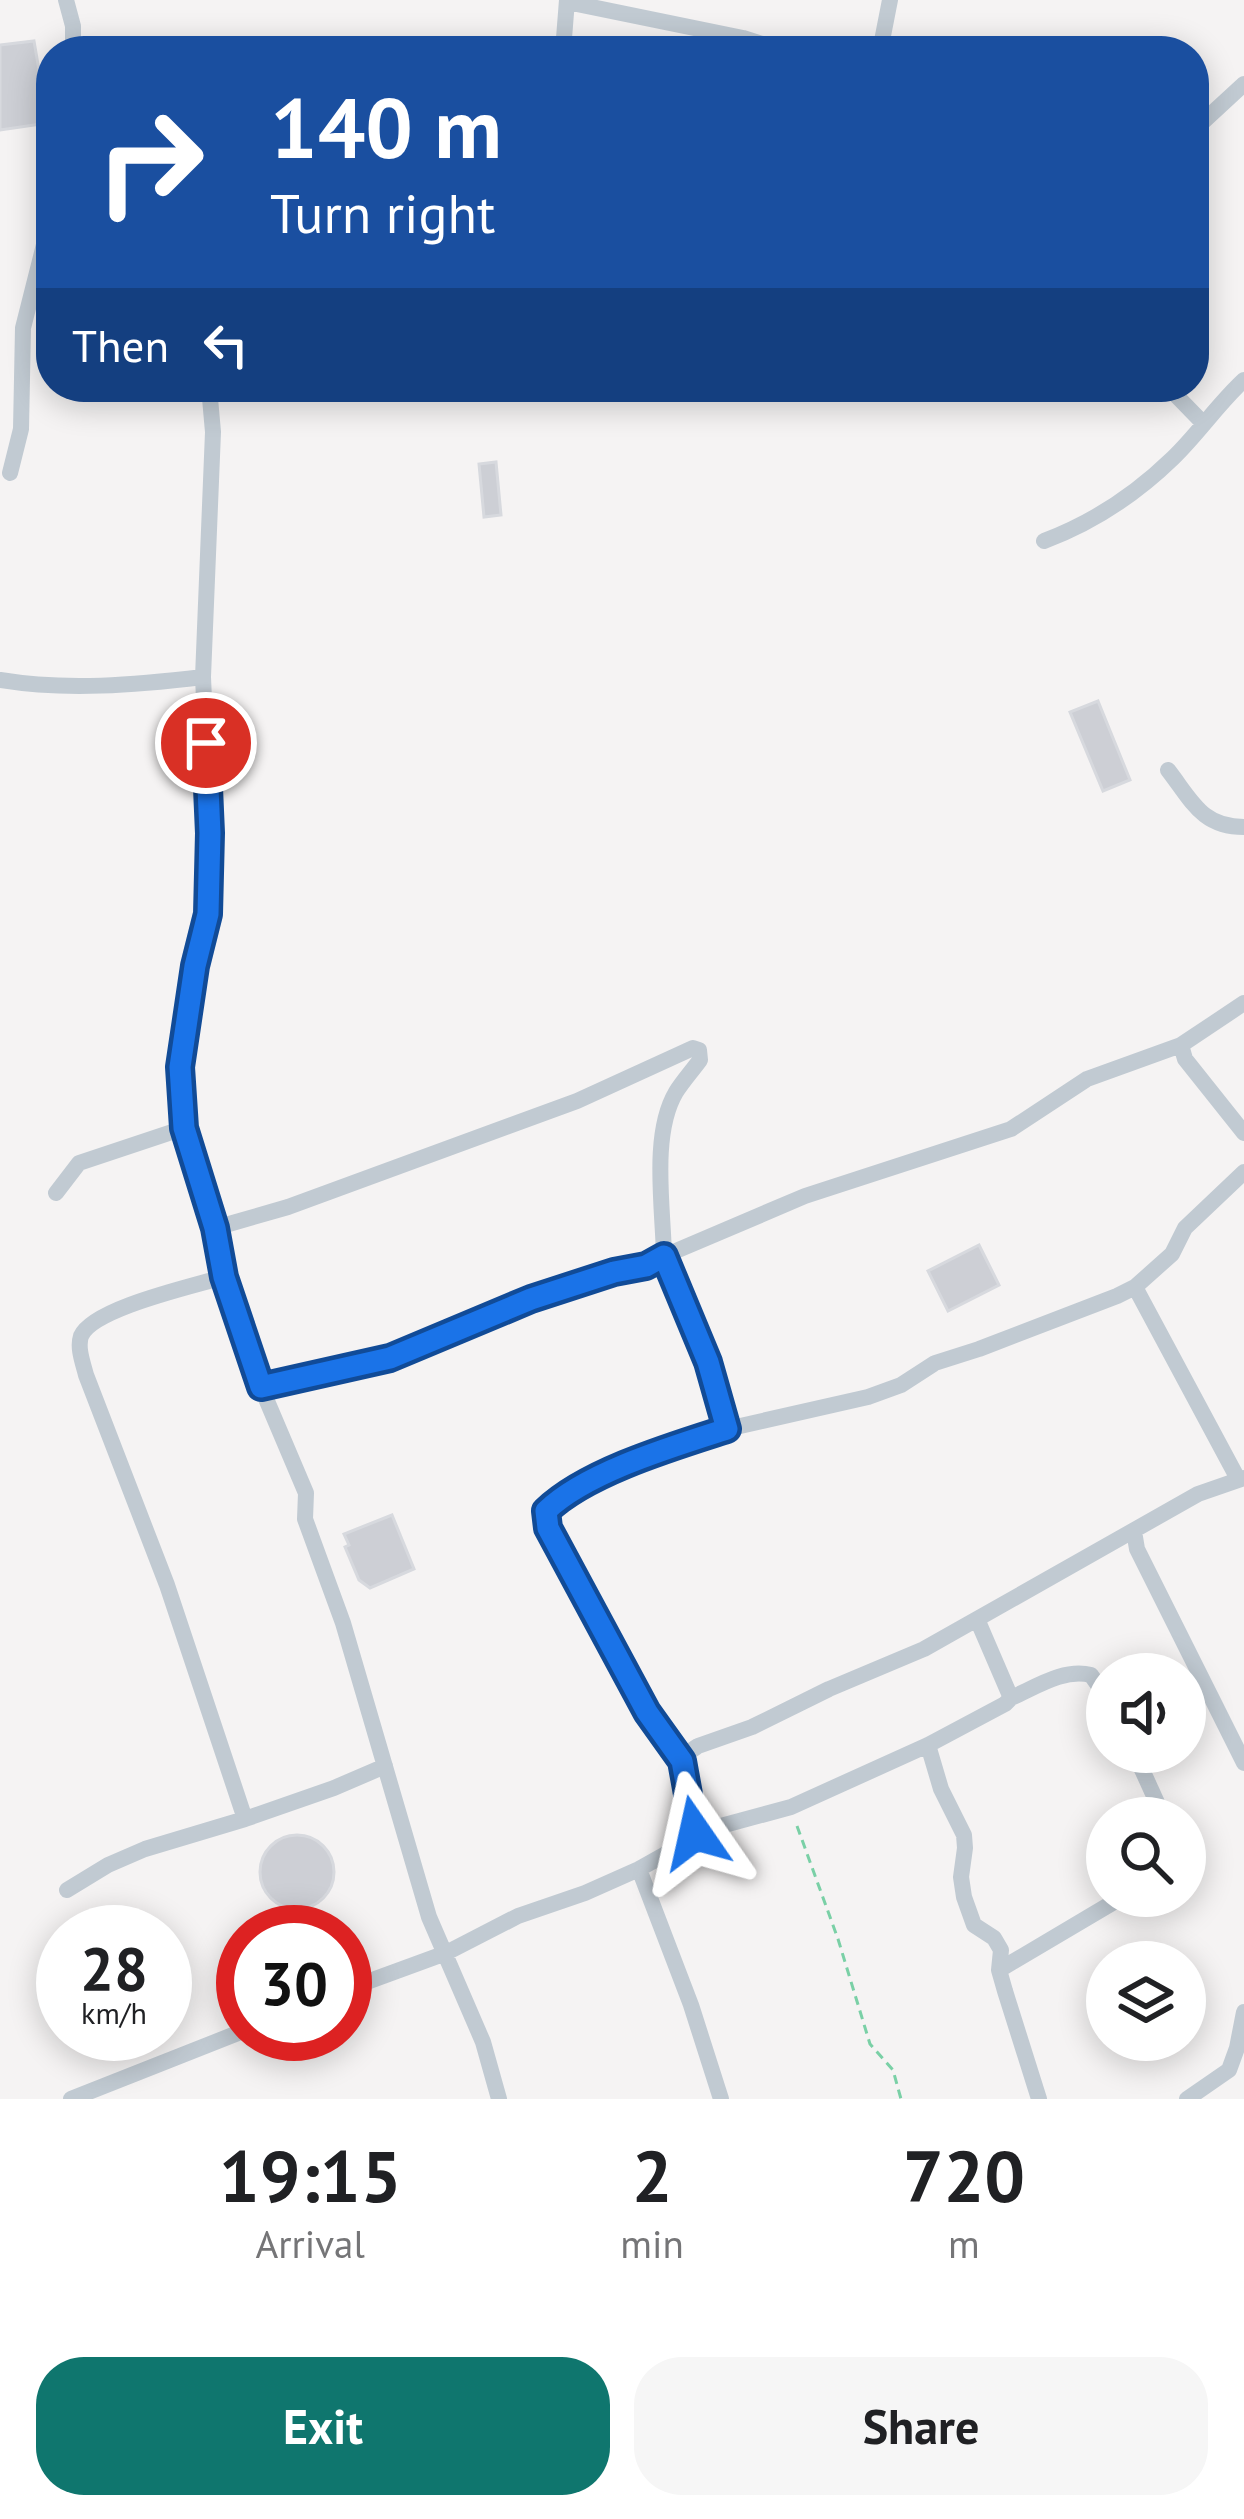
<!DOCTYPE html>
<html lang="en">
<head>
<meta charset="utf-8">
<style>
	:root { --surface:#fff; --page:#f6f6f6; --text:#202124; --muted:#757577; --accent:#0f766e }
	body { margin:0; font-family:"PT Sans",sans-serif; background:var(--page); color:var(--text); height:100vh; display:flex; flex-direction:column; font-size:45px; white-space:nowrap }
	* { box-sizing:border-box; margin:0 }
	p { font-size:39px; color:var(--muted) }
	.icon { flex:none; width:66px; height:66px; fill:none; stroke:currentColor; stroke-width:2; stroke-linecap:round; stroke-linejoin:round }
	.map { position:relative; height:2099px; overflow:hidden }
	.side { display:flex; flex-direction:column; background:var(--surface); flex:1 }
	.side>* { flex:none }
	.guide { position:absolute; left:36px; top:36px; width:1173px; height:366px; border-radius:48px; box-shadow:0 6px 30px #0003; background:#1a4fa0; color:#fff; overflow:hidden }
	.buttons { position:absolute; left:1086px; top:1653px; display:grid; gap:24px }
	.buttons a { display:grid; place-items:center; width:120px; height:120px; border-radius:50%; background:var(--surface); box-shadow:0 6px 30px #0003; font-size:60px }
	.speed { position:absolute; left:36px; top:1905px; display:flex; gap:24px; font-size:60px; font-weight:700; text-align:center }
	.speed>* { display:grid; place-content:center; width:156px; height:156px; border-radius:50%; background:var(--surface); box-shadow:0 6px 30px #0003; line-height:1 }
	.speed small { font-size:30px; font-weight:400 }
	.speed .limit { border:18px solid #d22; background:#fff; color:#111 }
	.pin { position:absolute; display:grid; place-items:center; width:102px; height:102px; color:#fff; margin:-51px; border:6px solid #fff; border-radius:50%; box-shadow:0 3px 12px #0007 }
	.me { position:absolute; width:132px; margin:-66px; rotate:349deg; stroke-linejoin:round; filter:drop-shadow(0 0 9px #0008) }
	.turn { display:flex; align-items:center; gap:42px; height:252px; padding:0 36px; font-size:54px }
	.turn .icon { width:156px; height:156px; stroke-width:2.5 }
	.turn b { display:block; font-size:84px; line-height:102px }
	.then { display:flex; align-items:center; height:114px; padding:0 36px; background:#0003; gap:24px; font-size:45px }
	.eta { display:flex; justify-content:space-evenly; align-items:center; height:204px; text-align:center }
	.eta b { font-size:72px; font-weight:700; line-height:84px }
	.primary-button { display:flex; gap:24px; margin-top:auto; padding:24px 36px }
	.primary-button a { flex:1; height:138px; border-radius:48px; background:var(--accent); color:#fff; font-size:48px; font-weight:700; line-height:138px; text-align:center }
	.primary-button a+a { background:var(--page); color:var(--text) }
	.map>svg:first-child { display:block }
</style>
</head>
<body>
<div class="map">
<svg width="1244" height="2099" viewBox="0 0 1244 2099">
	<rect width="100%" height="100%" fill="#f5f3f3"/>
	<path fill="#cdcfd5" stroke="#d7d9de" stroke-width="3" d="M34,41L48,123L0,130V45Z
		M496,462L501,515L484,517L479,464Z
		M1098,701L1130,780L1103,791L1070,712Z
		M979,1245L999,1285L948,1311L928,1271Z
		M392,1515L414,1569L370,1588L359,1580L345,1547L349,1545L344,1534Z
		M260 1872a37 37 0 1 1 74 0a37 37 0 1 1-74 0Z"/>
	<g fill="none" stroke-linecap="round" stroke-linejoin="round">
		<path stroke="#7ad0a6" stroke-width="3" stroke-dasharray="9 6" stroke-linecap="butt" d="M797,1826L838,1939L870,2044L893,2070L901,2099"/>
		<path stroke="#c1cad2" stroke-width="16" d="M66,0L73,26V51
			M567,2L743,38L785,51
			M563,51L567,0
			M880,51L890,0
			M1194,130L1244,84
			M209,387L213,432L203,677L210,833L209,913L195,966L180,1067L184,1128L215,1228L223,1277L261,1387L306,1493L305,1519L343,1623L429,1917L483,2042L499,2099
			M1168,387L1203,423
			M10,473L21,429L23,328L51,217
			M1044,541C1092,523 1136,494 1173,458C1198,434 1218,404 1244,380
			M0,680C66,691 136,685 203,677
			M1168,770C1192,801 1202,827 1244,827
			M1244,1003L1181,1045L1185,1059L1244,1133
			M56,1193L79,1163L184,1128
			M215,1228L288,1207L577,1101L693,1048L699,1050L700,1060C692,1071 683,1081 676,1092C651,1134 663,1207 664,1256L805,1196L1011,1129L1087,1079L1181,1045
			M223,1277C194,1286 93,1308 81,1336C77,1348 83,1363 86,1375L167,1585L245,1819L334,1788L385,1766
			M1135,1287L1238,1479
			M261,1387L390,1358L531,1299L614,1272L646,1266L664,1256L708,1362L727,1429
			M1134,1531L1137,1549L1244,1763
			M1011,1698C1036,1687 1064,1668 1091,1675L1107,1698
			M928,1745L941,1789L964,1835L965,1848L961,1877L964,1897L974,1925L994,1938L1001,1950L999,1970L1005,1991L1039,2099
			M1134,1752L1164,1818
			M682,1761L647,1712L548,1528L546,1511L559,1497L645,1456L727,1429L868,1397L901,1385L935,1363L979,1349L1117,1296L1135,1287L1172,1254L1185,1228L1244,1172
			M695,1833L791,1807L928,1745L1005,1704L1011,1698L977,1619
			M639,1869L691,2005L721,2099
			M67,1890L108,1865L145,1849L245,1819
			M999,1970L1124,1896
			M345,1990L446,1953L518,1916L585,1893L639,1869L689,1841L695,1833L682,1761L689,1752L698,1746L752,1727L829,1689L924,1649L1198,1494L1244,1478
			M71,2099L243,2031
			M1187,2099L1229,2070L1237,2048L1244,2012"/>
	</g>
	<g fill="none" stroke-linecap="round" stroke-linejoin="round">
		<defs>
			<path id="route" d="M206,743L210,833L208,914L195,966L180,1067L184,1128L215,1228L224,1277L261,1387L390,1358L531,1299L614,1272L646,1266L664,1256L708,1362L727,1429C674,1446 586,1472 546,1511L548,1528L647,1712L682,1761L695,1833"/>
		</defs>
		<use href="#route" stroke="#114b97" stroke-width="30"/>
		<use href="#route" stroke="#1a73e8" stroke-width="21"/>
	</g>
</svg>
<div class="buttons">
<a><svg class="icon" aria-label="sound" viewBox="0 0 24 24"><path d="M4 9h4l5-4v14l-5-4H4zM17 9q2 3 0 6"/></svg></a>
<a><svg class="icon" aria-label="search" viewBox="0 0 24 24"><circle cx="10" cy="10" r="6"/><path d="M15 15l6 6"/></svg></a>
<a><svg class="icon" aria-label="layers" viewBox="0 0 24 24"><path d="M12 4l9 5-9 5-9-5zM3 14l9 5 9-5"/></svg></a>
</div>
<div class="speed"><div>28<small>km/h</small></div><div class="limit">30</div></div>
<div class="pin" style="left:206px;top:743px;background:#d93025"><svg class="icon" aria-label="arrive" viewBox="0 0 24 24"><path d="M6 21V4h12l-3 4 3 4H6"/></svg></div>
<svg class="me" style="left:695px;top:1833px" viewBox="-20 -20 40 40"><path d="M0-17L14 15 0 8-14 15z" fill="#1a73e8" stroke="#fff" stroke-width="4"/></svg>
<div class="guide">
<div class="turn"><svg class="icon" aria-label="right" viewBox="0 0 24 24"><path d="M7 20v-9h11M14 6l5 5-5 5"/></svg><div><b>140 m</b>Turn right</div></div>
<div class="then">Then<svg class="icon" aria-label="left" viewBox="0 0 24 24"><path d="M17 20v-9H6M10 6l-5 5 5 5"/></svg></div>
</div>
</div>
<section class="side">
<div class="eta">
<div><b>19:15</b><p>Arrival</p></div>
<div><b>2</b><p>min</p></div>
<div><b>720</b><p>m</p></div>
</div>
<div class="primary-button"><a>Exit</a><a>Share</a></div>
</section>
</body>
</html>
